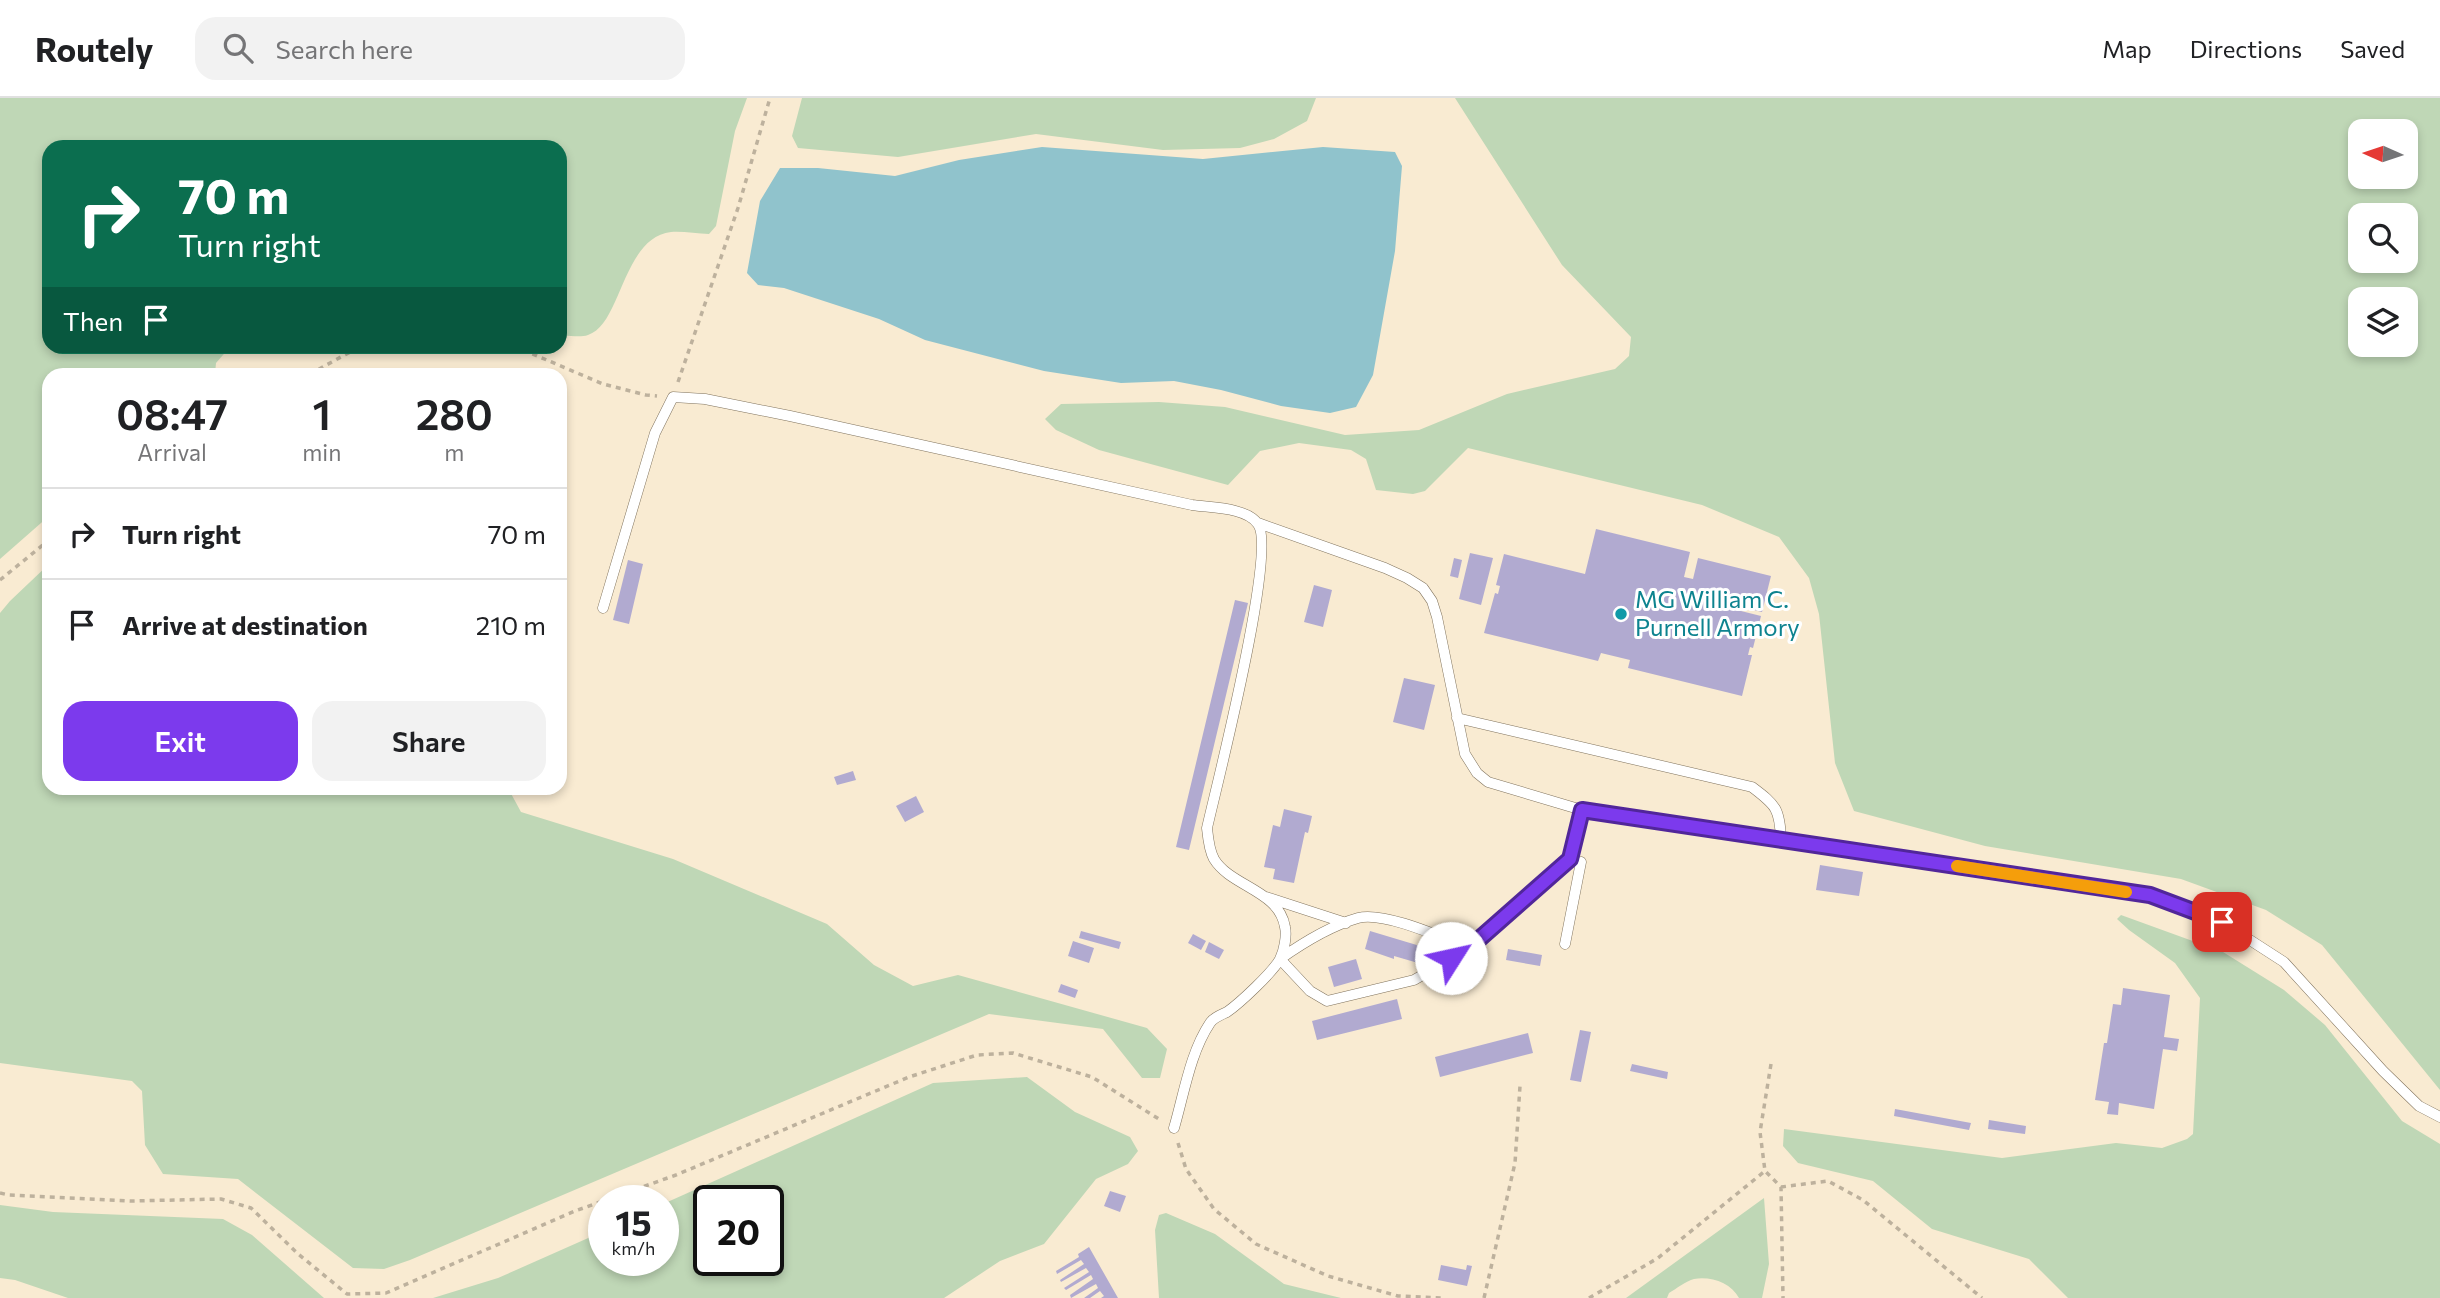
<!DOCTYPE html>
<html lang="en">
<head>
<meta charset="utf-8">
<style>
	:root { --surface:#fff; --page:#f2f2f2; --text:#202124; --muted:#757577; --line:#e0e0e0; --accent:#7c3aed }
	body { margin:0; font-family:Commissioner,sans-serif; background:var(--page); color:var(--text); height:100vh; display:flex; flex-direction:column; font-size:26px; white-space:nowrap }
	* { box-sizing:border-box; margin:0 }
	p { font-size:23px; color:var(--muted) }
	.icon { flex:none; width:38px; height:38px; fill:none; stroke:currentColor; stroke-width:2; stroke-linecap:round; stroke-linejoin:round }
	.map { position:relative; flex:1; overflow:hidden }
	.sheet { position:absolute; left:42px; top:270px; width:525px; height:427px; display:flex; flex-direction:column; background:var(--surface); border-radius:21px; box-shadow:0 4px 10px #0003 }
	.sheet>* { flex:none }
	.top-card { position:absolute; left:42px; top:42px; width:525px; height:214px; border-radius:21px; box-shadow:0 4px 10px #0003; background:#0b6e4f; color:#fff; overflow:hidden }
	.needle { width:46px; rotate:273deg }
	.controls { position:absolute; left:2348px; top:21px; display:grid; gap:14px }
	.controls a { display:grid; place-items:center; width:70px; height:70px; border-radius:14px; background:var(--surface); box-shadow:0 4px 10px #0003; font-size:35px }
	.speed { position:absolute; left:588px; top:1087px; display:flex; gap:14px; font-size:35px; font-weight:700; text-align:center }
	.speed>* { display:grid; place-content:center; width:91px; height:91px; border-radius:50%; background:var(--surface); box-shadow:0 4px 10px #0003; line-height:1 }
	.speed small { font-size:18px; font-weight:400 }
	.speed .limit { border:4px solid #111; border-radius:10px; background:#fff; color:#111 }
	.pin { position:absolute; display:grid; place-items:center; width:60px; height:60px; color:#fff; margin:-30px; border-radius:14px; box-shadow:0 4px 10px #0006 }
	.me { position:absolute; width:77px; margin:-38px; rotate:55deg; stroke-linejoin:round; filter:drop-shadow(0 0 5px #0008) }
	.turn { display:flex; align-items:center; gap:24px; height:147px; padding:0 21px; font-size:32px }
	.turn .icon { width:91px; height:91px; stroke-width:2.5 }
	.turn b { display:block; font-size:49px; line-height:60px }
	.then { display:flex; align-items:center; height:66px; padding:0 21px; background:#0003; gap:14px; font-size:26px }
	.eta { display:flex; justify-content:space-evenly; align-items:center; height:119px; text-align:center }
	.eta b { font-size:42px; font-weight:600; line-height:49px }
	.primary-button { display:flex; gap:14px; margin-top:auto; padding:14px 21px }
	.primary-button a { flex:1; height:80px; border-radius:21px; background:var(--accent); color:#fff; font-size:28px; font-weight:600; line-height:80px; text-align:center }
	.primary-button a+a { background:var(--page); color:var(--text) }
	ul { padding:0; list-style:none }
	li { display:flex; align-items:center; gap:21px; height:91px; padding:0 21px; border-top:2px solid var(--line) }
	li div { flex:1 }
	li b { display:block; font-size:26px }
	li em { font-style:normal }
	header { display:flex; align-items:center; gap:42px; box-sizing:border-box; height:98px; padding:0 35px; background:var(--surface); border-bottom:2px solid var(--line) }
	header strong { font-size:33px }
	nav { display:flex; gap:38px; margin-inline-start:auto; font-size:24px }
	.search { width:490px; height:63px; background:var(--page); display:flex; align-items:center; gap:18px; box-sizing:border-box; padding:0 24px; border-radius:21px; color:var(--muted); font-size:26px }
	.map>svg:first-child { display:block }
</style>
</head>
<body>
<header>
<strong>Routely</strong>
<div class="search"><svg class="icon" aria-label="search" viewBox="0 0 24 24"><circle cx="10" cy="10" r="6"/><path d="M15 15l6 6"/></svg>Search here</div>
<nav><a>Map</a><a>Directions</a><a>Saved</a></nav>
</header>
<div class="map">
<svg width="2440" height="1200" viewBox="0 0 2440 1200">
	<rect width="100%" height="100%" fill="#f9ebd2"/>
	<path fill="#bfd7b6" fill-rule="evenodd" d="M0,0H747L735,33L716,128L709,136C697,136 683,133 671,134C622,140 622,226 588,237C580,240 568,237 560,238V49H49V248L230,249L216,265L215,276H49V418L0,461Z
		M802,0H1316L1307,23L1274,41L1240,50L1163,52L1036,36L898,59L798,50L792,38Z
		M1455,0H2440V992L2322,847L2266,812L2181,781L1985,748L1854,713L1835,665L1819,516L1809,480L1779,439L1702,407L1468,350L1425,393L1413,396L1376,392L1366,361L1351,352L1299,345L1260,353L1228,387L1099,352L1056,332L1045,321L1061,306L1159,304L1225,309L1345,337L1419,332L1507,296L1615,271L1629,258L1631,239L1562,167ZM2406,33V79H2361V33ZM2406,117V163H2361V117ZM2406,201V247H2361V201Z
		M49,466V690H508L521,714L673,761L827,826L874,867L913,888L958,877L1147,930L1167,951L1160,980H1142L1103,931L989,916L410,1162L384,1171L353,1170L238,1081L163,1076L145,1047L142,993L132,983L0,965V515L10,503Z
		M2121,817L2223,854L2284,892L2325,927L2402,1023L2440,1046V1200H2068L2029,1161L1932,1131L1873,1083L1798,1065L1783,1048L1784,1031L2002,1060L2116,1045L2162,1050L2187,1041L2193,1036L2200,900L2175,865L2129,832L2117,821Z
		M1027,979L1075,1014L1130,1039L1138,1053L1128,1066L1096,1081L1044,1146L1000,1163L944,1200H433L498,1180L604,1133V1162H663V1106L933,985ZM768,1102V1162H709V1102Z
		M1764,1100L1769,1166L1762,1200H1739C1731,1185 1711,1178 1694,1181C1686,1183 1676,1191 1669,1195L1667,1200H1626Z
		M0,1107L53,1114L223,1121L252,1137L324,1200H68L15,1182L0,1180Z
		M1166,1115L1215,1136L1284,1186L1341,1200H1159L1155,1132L1159,1117Z"/>
	<path fill="#90c3cc" d="M1042,49L1203,61L1323,49L1395,54L1402,68L1395,153L1373,277L1356,309L1330,315L1281,308L1221,292L1174,283L1121,285L1044,273L925,242L879,221L784,190L758,187L747,175L760,103L780,70H818L895,78L959,62Z"/>
	<path fill="#b1aad0" d="M1596,431L1690,454L1684,479L1693,481L1698,460L1771,478L1762,514L1690,496L1689,500L1761,518L1753,550L1750,549L1748,557H1752L1742,598L1628,570L1630,562L1601,555L1598,563L1484,535L1495,495L1498,496L1500,488L1496,487L1504,456L1585,476Z
		M1470,455L1493,460L1481,507L1459,501Z
		M1454,460L1462,462L1458,480L1450,478Z
		M628,462L643,466L629,526L613,522Z
		M1314,487L1332,492L1323,529L1304,524Z
		M1235,502L1248,505L1189,752L1176,749Z
		M1404,580L1435,587L1424,632L1393,624Z
		M853,673L856,682L837,687L834,679Z
		M916,698L924,714L905,724L896,708Z
		M1284,711L1312,718L1308,735L1305,734L1294,785L1273,781L1275,771L1264,769L1273,727L1280,729Z
		M1820,767L1863,774L1859,798L1816,792Z
		M1081,833L1121,844L1119,851L1079,840Z
		M1370,833L1430,851L1425,867L1394,858V861L1365,851Z
		M1193,836L1206,843L1201,852L1188,845Z
		M1073,843L1094,850L1089,865L1068,858Z
		M1209,844L1224,852L1219,861L1205,854Z
		M1508,851L1542,857L1540,868L1506,862Z
		M1356,861L1362,881L1334,889L1328,869Z
		M1061,886L1078,892L1075,900L1058,894Z
		M2123,890L2170,897L2164,939L2179,941L2177,953L2163,951L2154,1011L2119,1005L2118,1017L2107,1016L2109,1004L2095,1002L2104,945H2107L2113,906L2121,907Z
		M1397,901L1402,921L1317,942L1312,923Z
		M1580,932L1591,934L1581,984L1570,982Z
		M1528,935L1533,955L1440,979L1435,959Z
		M1632,966L1668,974L1667,981L1630,973Z
		M1895,1011L1971,1025L1969,1032L1894,1018Z
		M1989,1022L2026,1028L2025,1036L1988,1031Z
		M1110,1093L1126,1098L1120,1114L1104,1108Z
		M1089,1149L1118,1200H1101L1104,1198L1100,1193L1090,1200H1084L1098,1190L1096,1186L1071,1200L1070,1197L1093,1181L1091,1177L1066,1192L1064,1190L1089,1174L1086,1170L1061,1184L1060,1182L1084,1166L1081,1162L1057,1176L1056,1173L1079,1159L1078,1156Z
		M1441,1167L1466,1172L1467,1167L1472,1168L1467,1188L1438,1182Z"/>
	<g fill="none" stroke-linecap="round" stroke-linejoin="round">
		<defs>
			<path id="service" d="M1258,425L1385,470L1407,480L1423,490L1432,503L1437,519L1465,656L1477,675L1488,684L1582,712L2150,797L2222,824L2284,864L2383,973L2419,1008L2440,1019
				M603,510L655,335L673,299L705,301L790,318L1192,407C1211,410 1246,409 1258,426C1277,453 1217,686 1207,730C1208,740 1209,752 1214,761C1231,789 1279,792 1285,829C1287,838 1284,853 1280,861C1273,874 1240,905 1227,914C1221,917 1214,919 1210,925C1190,955 1184,996 1174,1030
				M1457,620L1752,689C1776,707 1780,711 1781,742
				M1266,799L1346,825
				M1565,846L1581,764
				M1469,850L1414,882L1327,903L1310,893L1280,861C1304,844 1330,828 1358,820C1384,813 1443,840 1469,850L1570,761L1582,712"/>
		</defs>
		<use href="#service" stroke="#80735d" stroke-width="11"/>
		<path stroke="#bdb19d" stroke-width="3.5" stroke-dasharray="5 5" stroke-linecap="butt" d="M514,248L603,286L646,297L657,298
			M310,276L361,248
			M678,284L738,110L770,0
			M0,482L49,442
			M1771,966L1760,1034L1765,1073L1781,1089L1783,1200
			M1178,1045L1186,1071L1214,1111L1256,1146L1328,1178L1398,1198L1442,1200
			M1781,1089L1828,1083L1863,1102L1982,1200
			M0,1095L9,1097L131,1103L221,1101L251,1110L297,1155L347,1196L386,1195L575,1113L676,1077L909,979L977,957L1013,955L1092,979L1162,1023
			M1484,1200L1515,1065L1520,988
			M1589,1200L1658,1160L1765,1073"/>
		<use href="#service" stroke="#fff" stroke-width="10"/>
	</g>
	<g fill="none" stroke-linecap="round" stroke-linejoin="round">
		<defs>
			<path id="route" d="M1451,860L1469,850L1570,761L1582,712L2150,797L2222,824"/>
		</defs>
		<use href="#route" stroke="#51269a" stroke-width="18"/>
		<use href="#route" stroke="#7c3aed" stroke-width="12"/>
		<path stroke="#f59e0b" stroke-width="12" d="M1957,768L2126,794"/>
	</g>
	<circle fill="#0f9aa8" stroke="#fff" stroke-width="2.5" cx="1621" cy="516" r="7"/>
	<g text-anchor="middle" stroke-width="6" stroke-linejoin="round" paint-order="stroke">
		<g font-size="24" fill="#0d838f" stroke="#fff" text-anchor="start">
			<text x="1635" y="510">MG William C.<tspan x="1635" dy="28">Purnell Armory</tspan></text>
		</g>
	</g>
</svg>
<div class="controls">
<a><svg class="needle" viewBox="-14 -14 28 28"><path d="M0-13l5 13h-10z" fill="#e53935"/><path d="M0 13l5-13h-10z" fill="#757577"/></svg></a>
<a><svg class="icon" aria-label="search" viewBox="0 0 24 24"><circle cx="10" cy="10" r="6"/><path d="M15 15l6 6"/></svg></a>
<a><svg class="icon" aria-label="layers" viewBox="0 0 24 24"><path d="M12 4l9 5-9 5-9-5zM3 14l9 5 9-5"/></svg></a>
</div>
<div class="speed"><div>15<small>km/h</small></div><div class="limit">20</div></div>
<div class="pin" style="left:2222px;top:824px;background:#d93025"><svg class="icon" aria-label="arrive" viewBox="0 0 24 24"><path d="M6 21V4h12l-3 4 3 4H6"/></svg></div>
<svg class="me" style="left:1451px;top:860px" viewBox="-20 -20 40 40"><circle r="19" fill="#fff"/><path d="M0-13L10 11 0 6-10 11z" fill="#7c3aed"/></svg>
<div class="top-card">
<div class="turn"><svg class="icon" aria-label="right" viewBox="0 0 24 24"><path d="M7 20v-9h11M14 6l5 5-5 5"/></svg><div><b>70 m</b>Turn right</div></div>
<div class="then">Then<svg class="icon" aria-label="arrive" viewBox="0 0 24 24"><path d="M6 21V4h12l-3 4 3 4H6"/></svg></div>
</div>
<section class="sheet">
<div class="eta">
<div><b>08:47</b><p>Arrival</p></div>
<div><b>1</b><p>min</p></div>
<div><b>280</b><p>m</p></div>
</div>
<ul>
<li><svg class="icon" aria-label="right" viewBox="0 0 24 24"><path d="M7 20v-9h11M14 6l5 5-5 5"/></svg><div><b>Turn right</b></div><em>70 m</em></li>
<li><svg class="icon" aria-label="arrive" viewBox="0 0 24 24"><path d="M6 21V4h12l-3 4 3 4H6"/></svg><div><b>Arrive at destination</b></div><em>210 m</em></li>
</ul>
<div class="primary-button"><a>Exit</a><a>Share</a></div>
</section>
</div>
</body>
</html>
